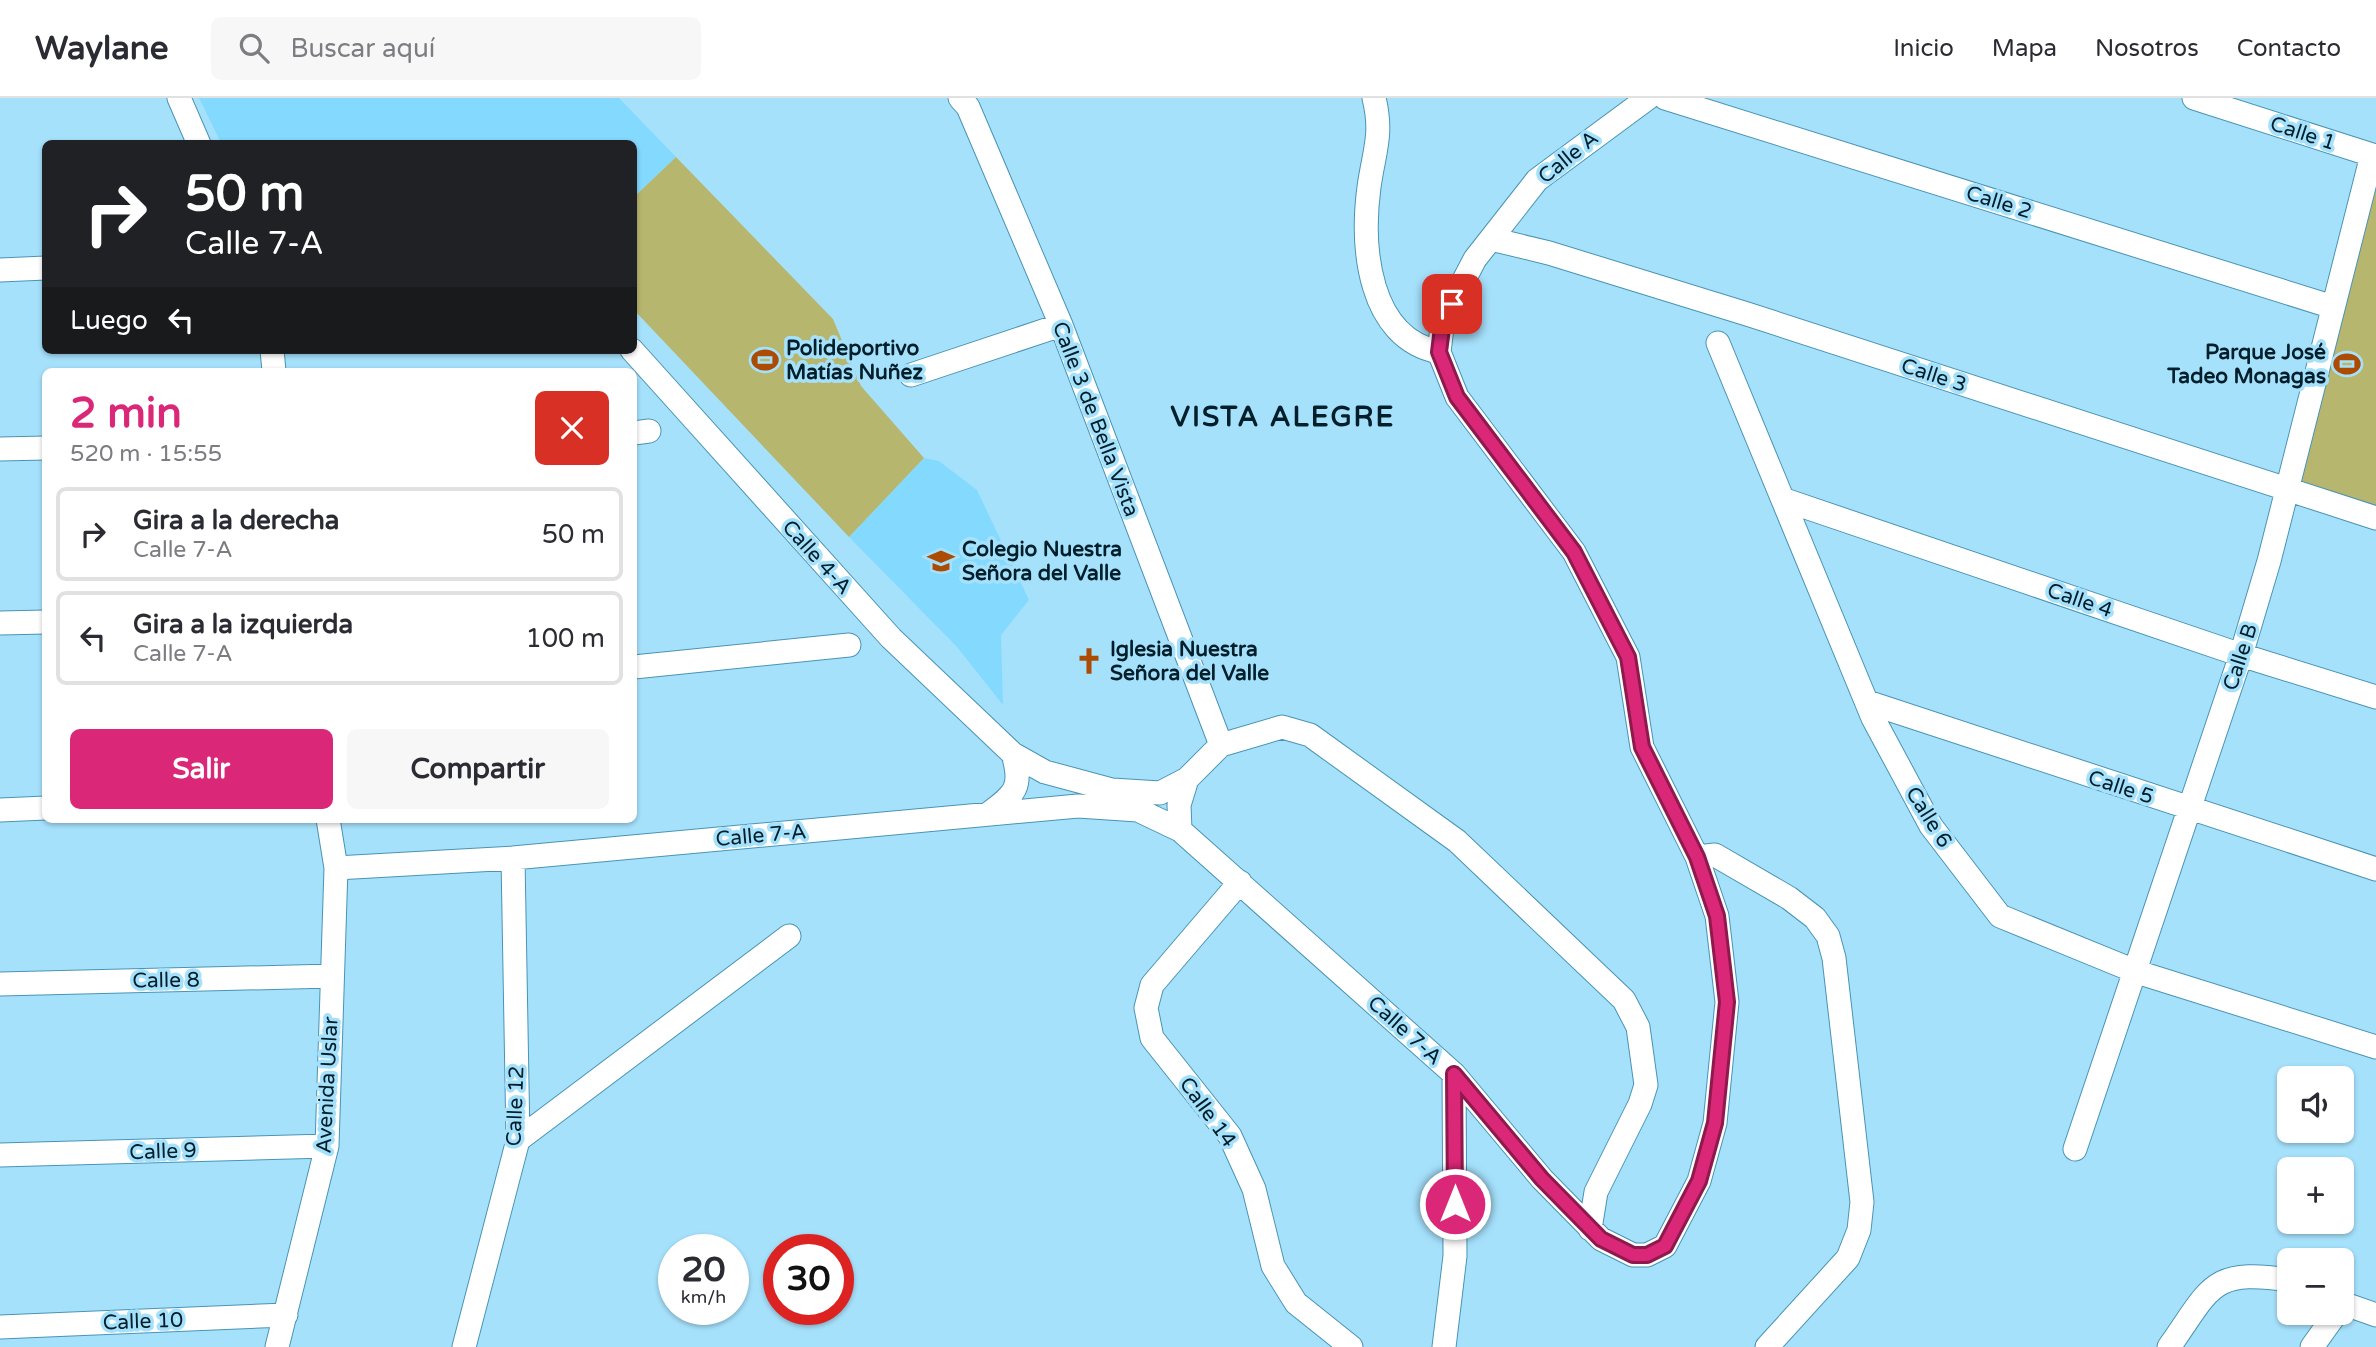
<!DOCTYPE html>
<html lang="es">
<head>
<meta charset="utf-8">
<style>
	:root { --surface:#fff; --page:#f7f7f7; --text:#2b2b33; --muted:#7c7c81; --line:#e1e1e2; --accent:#db2777 }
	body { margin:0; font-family:"Varela Round",sans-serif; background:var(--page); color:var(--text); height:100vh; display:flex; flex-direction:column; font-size:26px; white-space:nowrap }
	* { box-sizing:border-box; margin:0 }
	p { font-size:23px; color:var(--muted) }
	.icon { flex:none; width:38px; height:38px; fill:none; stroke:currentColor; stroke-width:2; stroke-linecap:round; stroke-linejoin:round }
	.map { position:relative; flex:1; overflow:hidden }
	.side { position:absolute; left:42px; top:270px; width:595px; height:455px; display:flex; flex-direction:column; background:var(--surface); border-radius:10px; box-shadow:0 2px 5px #0004 }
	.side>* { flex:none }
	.banner { position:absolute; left:42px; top:42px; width:595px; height:214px; border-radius:10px; box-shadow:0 2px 5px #0004; background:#202124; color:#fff; overflow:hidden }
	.tools { position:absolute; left:2277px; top:968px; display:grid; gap:14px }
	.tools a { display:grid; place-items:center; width:77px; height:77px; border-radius:10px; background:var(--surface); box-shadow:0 2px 5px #0004; font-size:35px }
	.speed { position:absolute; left:658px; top:1136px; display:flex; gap:14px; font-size:35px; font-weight:700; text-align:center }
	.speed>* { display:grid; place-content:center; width:91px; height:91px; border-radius:50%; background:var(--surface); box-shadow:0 2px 5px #0004; line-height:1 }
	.speed small { font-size:18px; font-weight:400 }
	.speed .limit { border:10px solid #d22; background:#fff; color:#111 }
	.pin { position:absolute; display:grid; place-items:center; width:60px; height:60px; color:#fff; margin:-30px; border-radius:14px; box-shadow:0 4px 10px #0006 }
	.me { position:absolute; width:77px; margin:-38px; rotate:0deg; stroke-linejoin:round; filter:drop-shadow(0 0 5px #0008) }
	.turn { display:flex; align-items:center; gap:24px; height:147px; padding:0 28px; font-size:32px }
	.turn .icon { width:91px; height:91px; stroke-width:2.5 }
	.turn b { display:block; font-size:49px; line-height:60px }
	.then { display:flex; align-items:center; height:66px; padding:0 28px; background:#0003; gap:14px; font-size:26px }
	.round { display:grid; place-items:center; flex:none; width:74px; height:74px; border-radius:10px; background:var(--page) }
	.summary { display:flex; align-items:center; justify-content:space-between; height:119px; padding:0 28px }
	h1 { font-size:42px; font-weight:700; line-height:52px; color:var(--accent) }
	.button { display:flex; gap:14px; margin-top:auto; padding:14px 28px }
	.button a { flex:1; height:80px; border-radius:10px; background:var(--accent); color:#fff; font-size:28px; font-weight:700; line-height:80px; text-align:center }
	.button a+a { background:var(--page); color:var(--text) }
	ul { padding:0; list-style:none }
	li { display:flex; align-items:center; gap:21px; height:94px; margin:0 14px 10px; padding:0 14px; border:4px solid var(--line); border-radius:10px }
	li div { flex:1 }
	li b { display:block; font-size:26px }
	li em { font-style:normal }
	header { display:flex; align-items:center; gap:42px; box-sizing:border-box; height:98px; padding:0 35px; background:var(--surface); border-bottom:2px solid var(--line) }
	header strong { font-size:33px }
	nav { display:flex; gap:38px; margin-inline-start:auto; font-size:24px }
	.search { width:490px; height:63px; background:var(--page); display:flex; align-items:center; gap:18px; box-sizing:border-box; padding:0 24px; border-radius:10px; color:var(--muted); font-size:26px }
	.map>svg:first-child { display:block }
</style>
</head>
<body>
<header>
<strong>Waylane</strong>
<div class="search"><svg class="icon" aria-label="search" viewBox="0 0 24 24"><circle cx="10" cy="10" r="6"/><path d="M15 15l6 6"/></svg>Buscar aquí</div>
<nav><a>Inicio</a><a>Mapa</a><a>Nosotros</a><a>Contacto</a></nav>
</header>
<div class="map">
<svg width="2376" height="1249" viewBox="0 0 2376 1249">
	<rect width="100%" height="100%" fill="#a6e1fc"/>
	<path fill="#84d9fe" d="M199,0H619L676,59L634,99V46L221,45Z
		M924,360L939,363L977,392L1029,502L1001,537L1003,607L957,549L849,439Z"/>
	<path fill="#b7b66f" d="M676,59L833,221L861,288L924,360L849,439L634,212V99Z
		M2376,65V408L2289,381Z"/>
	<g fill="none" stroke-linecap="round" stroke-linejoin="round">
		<defs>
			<path id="minor" d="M179,0L199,46
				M960,0L968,9L1061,227L1221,647
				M1374,0C1383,37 1374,53 1369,89C1361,149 1368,240 1439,254
				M1665,0L2333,209
				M1491,141L1549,155L1747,216L2376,420
				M0,172L46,170
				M1718,245L1873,620L1931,728L2000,818L2137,874L2376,949
				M272,252L274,273
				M632,252L891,540L1013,656L1045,674L1112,692L1160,695L1187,681
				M911,277L1061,227
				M634,335L649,333
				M0,351L46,350
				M1785,402L2241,557L2376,599
				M0,525L46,524
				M634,569L849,547
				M1867,604L2376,771
				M0,712L46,710
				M988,716C1015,696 1023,690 1013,656
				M1180,732L1179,707L1187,681L1221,647L1282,629L1310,637L1457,743L1624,902L1638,929L1646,987L1640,1006L1596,1094L1590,1131
				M1697,759L1715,757L1789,800L1815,820L1828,838L1834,860L1862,1104L1859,1132L1848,1160L1767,1249
				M336,770L513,760L1078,708L1138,712L1180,732L1454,976L1542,1081L1601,1141L1633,1157H1647L1665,1148L1699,1083L1715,1025L1727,904L1717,818L1697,759L1642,649L1628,559L1574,454L1457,299L1439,254L1443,222L1475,161L1537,82L1648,0
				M1240,784L1152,887L1146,910L1152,940L1230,1038L1254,1091L1273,1168L1296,1205L1351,1249
				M0,886L332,878
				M518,1042L789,838
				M2075,1051L2241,557L2269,463L2372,57L2194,0
				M0,1057L327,1048
				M2342,1205L2376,1217
				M0,1229L286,1217
				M277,1249L327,1048L336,770L328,721
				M464,1249L518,1042L513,760
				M1444,1249L1455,1158L1454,976
				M2169,1249C2211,1190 2210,1170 2289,1182
				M2312,1249L2337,1214"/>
		</defs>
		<use href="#minor" stroke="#4994b4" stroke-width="25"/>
		<use href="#minor" stroke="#fff" stroke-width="23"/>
	</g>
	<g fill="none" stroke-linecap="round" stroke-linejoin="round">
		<defs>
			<path id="route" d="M1452,206L1443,222L1439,254L1457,299L1574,454L1628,559L1642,649L1697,759L1717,818L1727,904L1715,1025L1699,1083L1665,1148L1647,1157H1633L1601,1141L1542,1081L1454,976L1455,1106"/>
		</defs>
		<use href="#route" stroke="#8e194d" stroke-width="18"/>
		<use href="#route" stroke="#db2777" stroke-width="12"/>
	</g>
	<defs>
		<symbol id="stadium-bare" viewBox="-9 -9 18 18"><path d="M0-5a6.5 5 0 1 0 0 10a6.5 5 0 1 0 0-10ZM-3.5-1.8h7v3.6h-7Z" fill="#ac4c04" stroke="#a6e1fc" stroke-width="2.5" paint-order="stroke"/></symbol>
		<symbol id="school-bare" viewBox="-9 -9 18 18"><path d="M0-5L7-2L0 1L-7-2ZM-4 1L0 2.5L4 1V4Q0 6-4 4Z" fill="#ac4c04" stroke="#a6e1fc" stroke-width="2.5" paint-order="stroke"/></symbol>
		<symbol id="church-bare" viewBox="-9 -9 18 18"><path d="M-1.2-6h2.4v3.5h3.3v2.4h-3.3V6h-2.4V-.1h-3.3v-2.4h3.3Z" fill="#ac4c04" stroke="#a6e1fc" stroke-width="2.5" paint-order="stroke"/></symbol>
	</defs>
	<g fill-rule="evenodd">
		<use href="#stadium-bare" x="746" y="243" width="38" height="38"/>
		<use href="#stadium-bare" x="2328" y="247" width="38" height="38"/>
		<use href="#school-bare" x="922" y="444" width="38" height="38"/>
		<use href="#church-bare" x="1070" y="544" width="38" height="38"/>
	</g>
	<g text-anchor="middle" stroke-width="7" stroke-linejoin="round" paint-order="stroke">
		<g font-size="21" fill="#001f2b" stroke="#a6e1fc">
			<text transform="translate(2303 35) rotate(18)" y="7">Calle 1</text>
			<text transform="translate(1568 59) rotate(-39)" y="7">Calle A</text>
			<text transform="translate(1999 104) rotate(17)" y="7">Calle 2</text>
			<text transform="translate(1934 277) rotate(18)" y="7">Calle 3</text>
			<text transform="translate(1096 321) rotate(69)" y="7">Calle 3 de Bella Vista</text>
			<text transform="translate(817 459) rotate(48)" y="7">Calle 4-A</text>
			<text transform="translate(2080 502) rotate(19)" y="7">Calle 4</text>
			<text transform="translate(2240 559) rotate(-72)" y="7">Calle B</text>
			<text transform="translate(2121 689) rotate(18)" y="7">Calle 5</text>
			<text transform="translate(1929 719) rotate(58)" y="7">Calle 6</text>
			<text transform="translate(761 737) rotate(-5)" y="7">Calle 7-A</text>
			<text transform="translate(166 882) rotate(-1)" y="7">Calle 8</text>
			<text transform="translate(1405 932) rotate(42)" y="7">Calle 7-A</text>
			<text transform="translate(327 987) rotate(-87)" y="7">Avenida Uslar</text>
			<text transform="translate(515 1008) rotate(-88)" y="7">Calle 12</text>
			<text transform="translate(1208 1014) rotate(54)" y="7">Calle 14</text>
			<text transform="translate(163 1053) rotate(-2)" y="7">Calle 9</text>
			<text transform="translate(143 1223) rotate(-2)" y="7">Calle 10</text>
		</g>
		<g font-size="21" font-weight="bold" fill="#001f2b" stroke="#a6e1fc" text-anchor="start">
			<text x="786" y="257">Polideportivo<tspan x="786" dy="24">Matías Nuñez</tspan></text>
			<text x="2326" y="261" text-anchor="end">Parque José<tspan x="2326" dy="24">Tadeo Monagas</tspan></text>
			<text x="962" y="458">Colegio Nuestra<tspan x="962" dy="24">Señora del Valle</tspan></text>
			<text x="1110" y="558">Iglesia Nuestra<tspan x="1110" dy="24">Señora del Valle</tspan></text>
		</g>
		<g font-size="28" font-weight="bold" letter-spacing="2" fill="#001f2b" stroke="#a6e1fc">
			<text x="1283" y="328">VISTA ALEGRE</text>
		</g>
	</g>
</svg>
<div class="tools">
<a><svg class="icon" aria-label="sound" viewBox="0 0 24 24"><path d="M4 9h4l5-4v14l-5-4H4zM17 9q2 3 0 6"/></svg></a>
<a>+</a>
<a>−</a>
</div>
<div class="speed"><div>20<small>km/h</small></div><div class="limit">30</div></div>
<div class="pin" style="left:1452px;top:206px;background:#d93025"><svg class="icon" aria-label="arrive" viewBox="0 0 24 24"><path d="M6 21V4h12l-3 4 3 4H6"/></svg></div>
<svg class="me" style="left:1455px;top:1106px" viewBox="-20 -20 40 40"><circle r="17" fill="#db2777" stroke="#fff" stroke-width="3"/><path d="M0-11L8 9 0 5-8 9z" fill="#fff"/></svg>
<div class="banner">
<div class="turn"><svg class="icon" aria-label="right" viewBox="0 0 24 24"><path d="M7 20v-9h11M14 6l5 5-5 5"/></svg><div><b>50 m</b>Calle 7-A</div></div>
<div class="then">Luego<svg class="icon" aria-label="left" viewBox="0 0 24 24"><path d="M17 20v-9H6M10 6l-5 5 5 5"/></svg></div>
</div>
<section class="side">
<div class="summary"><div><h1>2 min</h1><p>520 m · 15:55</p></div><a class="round" style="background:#d93025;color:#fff"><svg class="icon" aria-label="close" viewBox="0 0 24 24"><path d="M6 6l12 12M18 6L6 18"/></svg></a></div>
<ul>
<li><svg class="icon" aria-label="right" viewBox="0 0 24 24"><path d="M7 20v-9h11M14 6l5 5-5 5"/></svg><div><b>Gira a la derecha</b><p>Calle 7-A</p></div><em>50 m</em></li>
<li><svg class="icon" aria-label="left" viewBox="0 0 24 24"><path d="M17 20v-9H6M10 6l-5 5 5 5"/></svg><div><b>Gira a la izquierda</b><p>Calle 7-A</p></div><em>100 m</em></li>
</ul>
<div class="button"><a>Salir</a><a>Compartir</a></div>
</section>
</div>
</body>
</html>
